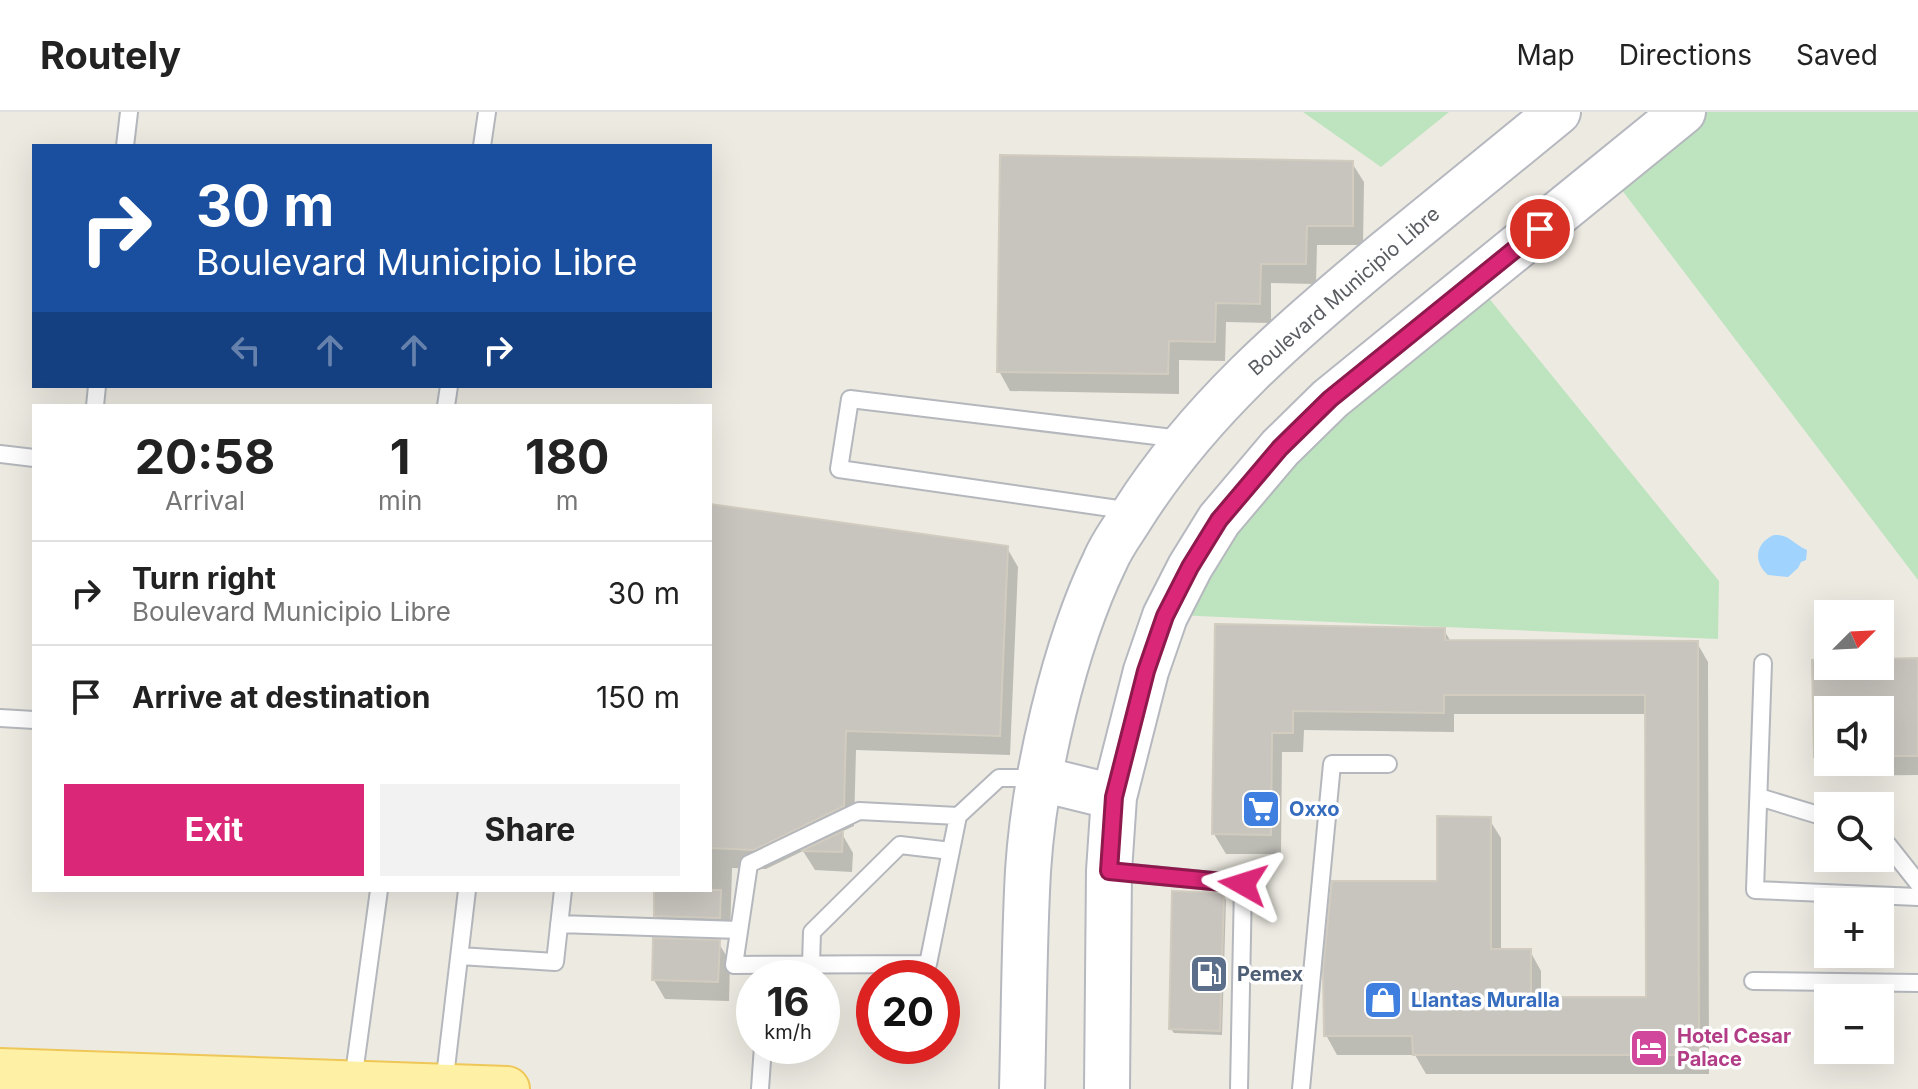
<!DOCTYPE html>
<html lang="en">
<head>
<meta charset="utf-8">
<style>
	:root { --surface:#fff; --page:#f2f2f2; --text:#222; --muted:#767676; --line:#e0e0e0; --accent:#db2777 }
	body { margin:0; font-family:Inter,sans-serif; background:var(--page); color:var(--text); height:100vh; display:flex; flex-direction:column; font-size:30px; white-space:nowrap }
	* { box-sizing:border-box; margin:0 }
	p { font-size:26px; color:var(--muted) }
	.icon { flex:none; width:44px; height:44px; fill:none; stroke:currentColor; stroke-width:2; stroke-linecap:round; stroke-linejoin:round }
	.map { position:relative; flex:1; overflow:hidden }
	.details { position:absolute; left:32px; top:292px; width:680px; height:488px; display:flex; flex-direction:column; background:var(--surface); border-radius:0px; box-shadow:0 8px 32px #0002 }
	.details>* { flex:none }
	.banner { position:absolute; left:32px; top:32px; width:680px; height:244px; border-radius:0px; box-shadow:0 8px 32px #0002; background:#1a4fa0; color:#fff; overflow:hidden }
	.needle { width:52px; rotate:66deg }
	.buttons { position:absolute; left:1814px; top:488px; display:grid; gap:16px }
	.buttons a { display:grid; place-items:center; width:80px; height:80px; border-radius:0px; background:var(--surface); box-shadow:0 8px 32px #0002; font-size:40px }
	.speed { position:absolute; left:736px; top:848px; display:flex; gap:16px; font-size:40px; font-weight:700; text-align:center }
	.speed>* { display:grid; place-content:center; width:104px; height:104px; border-radius:50%; background:var(--surface); box-shadow:0 8px 32px #0002; line-height:1 }
	.speed small { font-size:20px; font-weight:400 }
	.speed .limit { border:12px solid #d22; background:#fff; color:#111 }
	.pin { position:absolute; display:grid; place-items:center; width:68px; height:68px; color:#fff; margin:-34px; border:4px solid #fff; border-radius:50%; box-shadow:0 2px 8px #0007 }
	.me { position:absolute; width:88px; margin:-44px; rotate:276deg; stroke-linejoin:round; filter:drop-shadow(0 0 6px #0008) }
	.turn { display:flex; align-items:center; gap:28px; height:168px; padding:0 32px; font-size:36px }
	.turn .icon { width:104px; height:104px; stroke-width:2.5 }
	.turn b { display:block; font-size:56px; line-height:68px }
	.lanes { display:flex; align-items:center; height:76px; padding:0 32px; background:#0003; justify-content:center; gap:40px; direction:ltr }
	.lanes .off { opacity:.35 }
	.eta { display:flex; justify-content:space-evenly; align-items:center; height:136px; text-align:center }
	.eta b { font-size:48px; font-weight:700; line-height:56px }
	.cta { display:flex; gap:16px; margin-top:auto; padding:16px 32px }
	.cta a { flex:1; height:92px; border-radius:0px; background:var(--accent); color:#fff; font-size:32px; font-weight:700; line-height:92px; text-align:center }
	.cta a+a { background:var(--page); color:var(--text) }
	ul { padding:0; list-style:none }
	li { display:flex; align-items:center; gap:24px; height:104px; padding:0 32px; border-top:2px solid var(--line) }
	li div { flex:1 }
	li b { display:block; font-size:30px }
	li em { font-style:normal }
	header { display:flex; align-items:center; gap:48px; box-sizing:border-box; height:112px; padding:0 40px; background:var(--surface); border-bottom:2px solid var(--line) }
	header strong { font-size:38px }
	nav { display:flex; gap:44px; margin-inline-start:auto; font-size:28px }
	.map>svg:first-child { display:block }
</style>
</head>
<body>
<header>
<strong>Routely</strong>
<nav><a>Map</a><a>Directions</a><a>Saved</a></nav>
</header>
<div class="map">
<svg width="1918" height="977" viewBox="0 0 1918 977">
	<rect width="100%" height="100%" fill="#eceae1"/>
	<path fill="#bde4be" d="M1303,0H1449L1381,55Z
		M1695,0H1918V468L1612,65Z
		M1479,174L1719,469L1718,527L1176,503L1231,405Z"/>
	<path fill="#a0d3fd" d="M1774,423C1790,422 1794,433 1807,438L1806,448L1801,450L1798,456L1788,465L1768,463C1753,450 1755,431 1774,423Z"/>
	<path fill="#0003" fill-rule="evenodd" d="M1352,51L1364,70L1363,133H1317L1316,172L1271,171V211L1226,210L1225,249L1179,248V282L1010,279L999,259Z
		M710,394L1007,436L1018,455L1010,643L856,638L854,714L841,720L853,741L852,760L815,758L803,739L766,757L732,756L730,826L667,823L656,804V778H710Z
		M1217,514L1444,518L1451,530L1697,531L1708,550L1709,962H1426L1415,943H1337L1326,923L1489,707L1501,726V839H1530L1541,859V887H1648L1647,602H1454V620L1304,618L1303,640H1282L1281,742H1226L1214,722Z
		M1918,548V663L1827,664L1816,645L1828,550V554H1880V549ZM1828,598H1880V650H1828Z
		M1223,783L1226,788L1222,923L1174,921L1171,917Z
		M718,830L730,850L729,889L665,887L654,868Z"/>
	<path fill="#c8c4be" stroke="#d1ccbf" stroke-width="2" d="M1000,43L1353,49V114H1307L1306,152H1261L1260,192L1216,191L1215,230L1169,229L1168,262L997,260Z
		M710,392L1008,434L1000,624L846,619L844,694L754,738L710,736Z
		M1215,512L1445,516V528L1698,529L1699,943H1413L1412,924H1324L1323,858L1332,769H1437V704L1491,705V837H1531V885H1646L1645,583H1444V601L1293,599V621H1272L1271,723L1212,722Z
		M1918,546V644H1880V598H1828V645H1814L1812,548H1828V554H1880V547Z
		M843,719L842,740L801,739Z
		M654,778H721L720,806L654,804Z
		M1172,779L1224,781L1220,919L1169,917Z
		M653,826L720,828L718,870L652,868Z"/>
	<g fill="none" stroke-linecap="round" stroke-linejoin="round">
		<defs>
			<path id="service" d="M125,34L129,0
				M482,34L487,0
				M95,294L97,274
				M446,294L449,274
				M0,342L34,346
				M1132,399L839,357L850,287L1181,327
				M1763,551L1755,778L1918,785
				M0,606L34,608
				M1759,685L1828,706
				M958,704L859,699L749,752L734,853L928,852L958,704L999,666H1036
				M1880,729L1888,733L1918,771
				M1111,759L1243,772L1239,977
				M559,812L739,818
				M460,844L555,850L563,778
				M811,852L812,820L900,733L951,739
				M1753,869L1918,871
				M353,969L379,778
				M444,973L467,778
				M760,977L763,934
				M1301,977L1332,652H1388"/>
			<path id="secondary" d="M1041,667L1114,685
				M1022,977C1024,904 1024,831 1028,759C1034,664 1064,534 1105,449C1112,432 1124,417 1133,402C1199,298 1290,220 1384,142C1442,95 1500,47 1558,0
				M1107,977L1109,759L1114,685L1146,559L1165,504L1190,455L1219,408L1280,336L1330,287L1683,0"/>
			<path id="primary" d="M0,959L507,977"/>
		</defs>
		<use href="#service" stroke="#b4b7bc" stroke-width="20"/>
		<use href="#secondary" stroke="#b5b8be" stroke-width="48"/>
		<use href="#primary" stroke="#efc758" stroke-width="48"/>
		<use href="#service" stroke="#fff" stroke-width="16"/>
		<use href="#secondary" stroke="#fff" stroke-width="44"/>
		<use href="#primary" stroke="#fef1a5" stroke-width="44"/>
	</g>
	<g fill="none" stroke-linecap="round" stroke-linejoin="round">
		<defs>
			<path id="route" d="M1243,772L1109,759L1114,685L1146,559L1165,504L1190,455L1219,408L1280,336L1330,287L1540,117"/>
		</defs>
		<use href="#route" stroke="#8e194d" stroke-width="20"/>
		<use href="#route" stroke="#db2777" stroke-width="14"/>
	</g>
	<defs>
		<symbol id="supermarket-square" viewBox="-11 -11 22 22"><rect x="-9" y="-9" width="18" height="18" rx="4" fill="#3f7fe0" stroke="#fff"/><path d="M-6-5.5h2.5l.6 2H6L4.5 2H-2.5L-4.4-4H-6ZM-1.5 3.2a1.3 1.3 0 1 0 .1 0ZM3 3.2a1.3 1.3 0 1 0 .1 0Z" fill="#fff"/></symbol>
		<symbol id="fuel-square" viewBox="-11 -11 22 22"><rect x="-9" y="-9" width="18" height="18" rx="4" fill="#5c6f8a" stroke="#fff"/><path d="M-5.5-6h7V0h2V4h1.3V-2.5L3-4.5l.8-.8L6-3V5H2.5V1h-1V6h-7ZM-4.2-4.7v3.2H.2V-4.7Z" fill="#fff"/></symbol>
		<symbol id="shop-square" viewBox="-11 -11 22 22"><rect x="-9" y="-9" width="18" height="18" rx="4" fill="#3f7fe0" stroke="#fff"/><path d="M-5-2.5h2.3a2.7 3.5 0 0 1 5.4 0H5L5.5 6h-11ZM-1.5-2.5h3a1.5 2.3 0 0 0-3 0Z" fill="#fff"/></symbol>
		<symbol id="hotel-square" viewBox="-11 -11 22 22"><rect x="-9" y="-9" width="18" height="18" rx="4" fill="#d1479c" stroke="#fff"/><path d="M-6-4.5h1.5V1H6V5H4.5V3h-9V5H-6ZM-4 0a1.8 1.8 0 1 1 3.6 0ZM.5 0V-2.5h3Q6-2.5 6 0Z" fill="#fff"/></symbol>
	</defs>
	<g fill-rule="evenodd">
		<use href="#supermarket-square" x="1239" y="675" width="44" height="44"/>
		<use href="#fuel-square" x="1187" y="840" width="44" height="44"/>
		<use href="#shop-square" x="1361" y="866" width="44" height="44"/>
		<use href="#hotel-square" x="1627" y="914" width="44" height="44"/>
	</g>
	<g text-anchor="middle" stroke-width="7" stroke-linejoin="round" paint-order="stroke">
		<g font-size="20" fill="#5a5d62" stroke="#fff">
			<text transform="translate(1344 179) rotate(-41)" y="7">Boulevard Municipio Libre</text>
		</g>
		<g font-size="20" font-weight="bold" fill="#366cbe" stroke="#fff" text-anchor="start">
			<text x="1289" y="704">Oxxo</text>
			<text x="1411" y="895">Llantas Muralla</text>
		</g>
		<g font-size="20" font-weight="bold" fill="#4e5e75" stroke="#fff" text-anchor="start">
			<text x="1237" y="869">Pemex</text>
		</g>
		<g font-size="20" font-weight="bold" fill="#b23c85" stroke="#fff" text-anchor="start">
			<text x="1677" y="931">Hotel Cesar<tspan x="1677" dy="23">Palace</tspan></text>
		</g>
	</g>
</svg>
<div class="buttons">
<a><svg class="needle" viewBox="-14 -14 28 28"><path d="M0-13l5 13h-10z" fill="#e53935"/><path d="M0 13l5-13h-10z" fill="#767676"/></svg></a>
<a><svg class="icon" aria-label="sound" viewBox="0 0 24 24"><path d="M4 9h4l5-4v14l-5-4H4zM17 9q2 3 0 6"/></svg></a>
<a><svg class="icon" aria-label="search" viewBox="0 0 24 24"><circle cx="10" cy="10" r="6"/><path d="M15 15l6 6"/></svg></a>
<a>+</a>
<a>−</a>
</div>
<div class="speed"><div>16<small>km/h</small></div><div class="limit">20</div></div>
<div class="pin" style="left:1540px;top:117px;background:#d93025"><svg class="icon" aria-label="arrive" viewBox="0 0 24 24"><path d="M6 21V4h12l-3 4 3 4H6"/></svg></div>
<svg class="me" style="left:1243px;top:772px" viewBox="-20 -20 40 40"><path d="M0-17L14 15 0 8-14 15z" fill="#db2777" stroke="#fff" stroke-width="4"/></svg>
<div class="banner">
<div class="turn"><svg class="icon" aria-label="right" viewBox="0 0 24 24"><path d="M7 20v-9h11M14 6l5 5-5 5"/></svg><div><b>30 m</b>Boulevard Municipio Libre</div></div>
<div class="lanes"><svg class="icon off" aria-label="left" viewBox="0 0 24 24"><path d="M17 20v-9H6M10 6l-5 5 5 5"/></svg><svg class="icon off" aria-label="ahead" viewBox="0 0 24 24"><path d="M12 20V5M6 11l6-6 6 6"/></svg><svg class="icon off" aria-label="ahead" viewBox="0 0 24 24"><path d="M12 20V5M6 11l6-6 6 6"/></svg><svg class="icon" aria-label="right" viewBox="0 0 24 24"><path d="M7 20v-9h11M14 6l5 5-5 5"/></svg></div>
</div>
<section class="details">
<div class="eta">
<div><b>20:58</b><p>Arrival</p></div>
<div><b>1</b><p>min</p></div>
<div><b>180</b><p>m</p></div>
</div>
<ul>
<li><svg class="icon" aria-label="right" viewBox="0 0 24 24"><path d="M7 20v-9h11M14 6l5 5-5 5"/></svg><div><b>Turn right</b><p>Boulevard Municipio Libre</p></div><em>30 m</em></li>
<li><svg class="icon" aria-label="arrive" viewBox="0 0 24 24"><path d="M6 21V4h12l-3 4 3 4H6"/></svg><div><b>Arrive at destination</b></div><em>150 m</em></li>
</ul>
<div class="cta"><a>Exit</a><a>Share</a></div>
</section>
</div>
</body>
</html>
